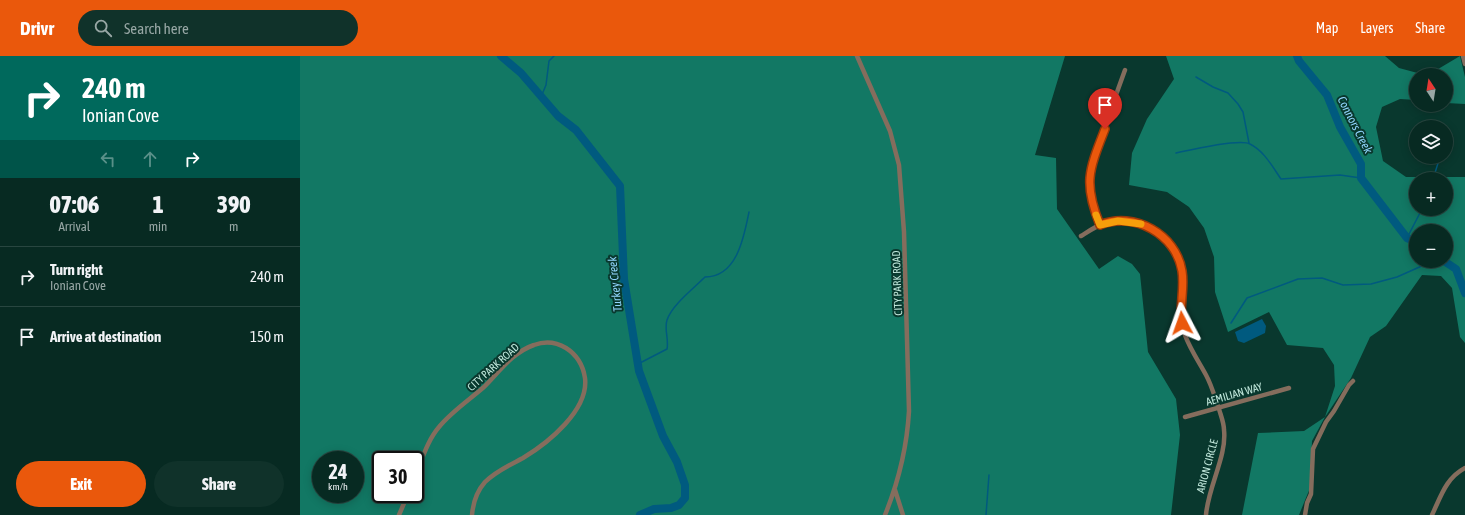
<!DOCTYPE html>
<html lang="en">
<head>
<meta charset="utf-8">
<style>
	:root { --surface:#072a22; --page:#10322a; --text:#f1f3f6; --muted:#98a7a5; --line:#284640; --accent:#ea580c }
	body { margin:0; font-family:"Asap Condensed",sans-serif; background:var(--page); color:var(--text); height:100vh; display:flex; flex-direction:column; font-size:15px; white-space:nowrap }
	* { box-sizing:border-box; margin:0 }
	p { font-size:13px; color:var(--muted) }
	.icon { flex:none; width:22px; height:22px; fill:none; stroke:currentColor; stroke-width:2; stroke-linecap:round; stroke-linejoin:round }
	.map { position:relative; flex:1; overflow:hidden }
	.panel { display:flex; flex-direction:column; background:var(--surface); width:300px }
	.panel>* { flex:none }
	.banner { background:#00695c; color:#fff; overflow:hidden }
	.needle { width:26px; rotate:348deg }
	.fabs { position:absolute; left:1109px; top:12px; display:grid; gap:8px }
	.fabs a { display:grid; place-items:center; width:44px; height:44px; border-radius:50%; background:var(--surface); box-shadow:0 2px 10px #0003,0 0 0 1px var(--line); font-size:20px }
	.speed { position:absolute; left:12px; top:395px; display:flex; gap:8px; font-size:20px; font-weight:700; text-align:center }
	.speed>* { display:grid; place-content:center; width:52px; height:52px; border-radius:50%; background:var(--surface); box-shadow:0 2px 10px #0003,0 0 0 1px var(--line); line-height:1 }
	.speed small { font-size:10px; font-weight:400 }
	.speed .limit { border:2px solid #111; border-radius:6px; background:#fff; color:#111 }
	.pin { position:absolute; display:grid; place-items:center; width:34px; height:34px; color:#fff; margin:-41px -17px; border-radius:50% 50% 50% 0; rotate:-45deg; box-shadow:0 0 4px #0007 }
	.pin .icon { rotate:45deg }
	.me { position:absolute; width:44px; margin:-22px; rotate:356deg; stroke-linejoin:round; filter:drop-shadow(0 0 3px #0008) }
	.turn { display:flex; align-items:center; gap:14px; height:84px; padding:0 16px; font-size:18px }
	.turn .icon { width:52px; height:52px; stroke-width:2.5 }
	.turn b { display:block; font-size:28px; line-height:34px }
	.lanes { display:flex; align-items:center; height:38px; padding:0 16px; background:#0003; justify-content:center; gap:20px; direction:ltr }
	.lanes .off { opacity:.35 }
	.eta { display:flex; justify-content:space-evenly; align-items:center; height:68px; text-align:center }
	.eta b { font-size:24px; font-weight:800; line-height:28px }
	.cta { display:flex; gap:8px; margin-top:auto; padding:8px 16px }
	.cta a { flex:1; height:46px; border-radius:24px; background:var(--accent); color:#fff; font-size:16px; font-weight:800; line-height:46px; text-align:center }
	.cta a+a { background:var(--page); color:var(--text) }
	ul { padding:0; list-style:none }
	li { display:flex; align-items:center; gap:12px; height:60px; padding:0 16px; border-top:1px solid var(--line) }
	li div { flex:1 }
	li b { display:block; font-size:15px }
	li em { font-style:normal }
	header { display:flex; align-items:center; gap:24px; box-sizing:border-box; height:56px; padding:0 20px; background:var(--accent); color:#fff }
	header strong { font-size:19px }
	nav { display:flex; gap:22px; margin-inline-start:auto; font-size:14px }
	.search { width:280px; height:36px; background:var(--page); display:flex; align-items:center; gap:10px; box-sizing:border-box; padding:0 14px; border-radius:22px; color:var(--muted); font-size:15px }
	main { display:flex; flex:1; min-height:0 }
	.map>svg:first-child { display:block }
</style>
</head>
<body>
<header>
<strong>Drivr</strong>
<div class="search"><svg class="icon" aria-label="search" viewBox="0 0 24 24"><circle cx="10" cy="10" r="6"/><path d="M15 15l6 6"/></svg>Search here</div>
<nav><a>Map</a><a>Layers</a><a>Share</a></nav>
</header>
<main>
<section class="panel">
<div class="banner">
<div class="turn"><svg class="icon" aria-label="right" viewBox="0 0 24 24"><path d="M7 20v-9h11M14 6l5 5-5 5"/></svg><div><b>240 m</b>Ionian Cove</div></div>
<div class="lanes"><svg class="icon off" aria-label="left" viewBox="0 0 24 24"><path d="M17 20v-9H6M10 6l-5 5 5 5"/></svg><svg class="icon off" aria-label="ahead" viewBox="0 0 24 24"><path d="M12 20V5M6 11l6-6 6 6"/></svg><svg class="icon" aria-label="right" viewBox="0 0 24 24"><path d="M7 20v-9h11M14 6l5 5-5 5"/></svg></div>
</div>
<div class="eta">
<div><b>07:06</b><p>Arrival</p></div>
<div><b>1</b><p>min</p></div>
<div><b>390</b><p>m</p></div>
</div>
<ul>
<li><svg class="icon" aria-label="right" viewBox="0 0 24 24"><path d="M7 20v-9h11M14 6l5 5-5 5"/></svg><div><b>Turn right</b><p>Ionian Cove</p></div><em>240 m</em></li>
<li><svg class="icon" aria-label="arrive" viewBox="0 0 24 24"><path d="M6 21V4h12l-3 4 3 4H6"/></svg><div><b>Arrive at destination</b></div><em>150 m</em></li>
</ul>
<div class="cta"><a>Exit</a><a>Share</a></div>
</section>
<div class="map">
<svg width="1165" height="459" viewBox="0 0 1165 459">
	<rect width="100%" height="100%" fill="#09382e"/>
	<path fill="#127864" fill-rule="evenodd" d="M0,0H765L735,99L756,102L757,153L799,213L818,200L832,208L840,218L848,296L876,343L880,379L871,459H0ZM21,404H55V438H21ZM81,404H115V438H81Z
		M866,0H1085L1099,12L1125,19H1116V44L1100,43L1082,51L1076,71L1083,105L1106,121H1165V287L1160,281L1152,232L1141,220L1122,219L1086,270L1070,281L1051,322L1025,361L1012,385L1010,432L999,459H942L958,377L1004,375L1025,361L1035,330L1034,309L1023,292L987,289L969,256L928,276L915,236L914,201L904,172L889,151L867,136L829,129L832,97L847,63L874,23ZM1116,123H1146V153H1116ZM1116,175H1146V205H1116Z
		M1160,0L1165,21V48L1146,47V19H1128Z"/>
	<path fill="#005a7f" d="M962,263L966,270L965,277L944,287L938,285L935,276Z"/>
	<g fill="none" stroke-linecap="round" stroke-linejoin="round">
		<path stroke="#005a7f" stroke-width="1.5" d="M896,21L913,31L928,37L938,48L943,56L949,87
			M241,41L246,29L249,5L254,0
			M876,97C890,94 940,82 950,88C964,95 972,110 981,123L1040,119L1061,122
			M1133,123L1140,101
			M1107,182L1122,153
			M931,267L947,242L998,223L1022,222L1043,229L1071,228L1097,221L1133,205
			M338,308L367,293C369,283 364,273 367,264C372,249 394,232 405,221C437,221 444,181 449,156
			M686,459L689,419"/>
		<path stroke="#005a7f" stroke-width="8" d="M201,0L221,17L258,60L276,74L320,130L324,223L339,315L363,380L377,406L385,429V442L379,449L371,452L354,453L340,459
			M997,0L999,5L1027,39L1040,71L1061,108V122L1107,182L1116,186
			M1144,205L1156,213L1165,237"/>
		<path stroke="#856d5d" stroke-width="4.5" d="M557,0L590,75L599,109L604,176L609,355C607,390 598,427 585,459
			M1163,0L1165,8
			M800,169C792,149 787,130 791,108L825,14
			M781,180C789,175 796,170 805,167C837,157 872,179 881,210C887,232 877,254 885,279C890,293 899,306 906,319C912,330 915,342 919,353C921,360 924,367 924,374C927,400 908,431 906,459
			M885,361L989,332
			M115,420C122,404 127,385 139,371C151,356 169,344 184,331C199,316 213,296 234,289C245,285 256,286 266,292C277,299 283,309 285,322C289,354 248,387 223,402C210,409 196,415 185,426C177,435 173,447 172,459
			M595,434L603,459
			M99,459L108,438
			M1005,459L1007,447L1011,438L1013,393L1026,366L1034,355L1049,329L1053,325
			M1132,459C1141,440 1146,422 1165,412"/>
	</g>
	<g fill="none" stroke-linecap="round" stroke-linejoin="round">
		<defs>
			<path id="route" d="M805,73C789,114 783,127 800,169C834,155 876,178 882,215C885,233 879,250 882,267"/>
		</defs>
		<use href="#route" stroke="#983908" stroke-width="10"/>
		<use href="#route" stroke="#ea580c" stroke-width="7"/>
		<path stroke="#f59e0b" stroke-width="7" d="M796,159L800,169L818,165L841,168"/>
	</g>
	<g text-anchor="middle" stroke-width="4" stroke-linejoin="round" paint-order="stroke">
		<g font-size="11" fill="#c2e9dd" stroke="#09382e">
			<text transform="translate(597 227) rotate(-92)" y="4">CITY PARK ROAD</text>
			<text transform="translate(193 311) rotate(-42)" y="4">CITY PARK ROAD</text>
			<text transform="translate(934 338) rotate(-16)" y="4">AEMILIAN WAY</text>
			<text transform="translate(907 410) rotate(-75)" y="4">ARION CIRCLE</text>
		</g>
		<g font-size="12" font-style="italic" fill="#92d6fe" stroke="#09382e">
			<text transform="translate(1055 69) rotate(63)" y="4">Connors Creek</text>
			<text transform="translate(315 228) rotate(-96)" y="4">Turkey Creek</text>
		</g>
	</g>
</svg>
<div class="fabs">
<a><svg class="needle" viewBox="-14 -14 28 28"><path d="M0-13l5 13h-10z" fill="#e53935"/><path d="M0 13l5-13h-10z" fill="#98a7a5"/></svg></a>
<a><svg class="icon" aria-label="layers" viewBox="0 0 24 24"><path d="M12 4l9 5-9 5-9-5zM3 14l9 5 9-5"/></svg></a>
<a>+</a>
<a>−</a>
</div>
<div class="speed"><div>24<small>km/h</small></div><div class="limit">30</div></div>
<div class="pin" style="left:805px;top:73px;background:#d93025"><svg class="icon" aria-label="arrive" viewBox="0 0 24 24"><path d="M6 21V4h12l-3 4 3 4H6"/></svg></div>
<svg class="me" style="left:882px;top:267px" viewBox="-20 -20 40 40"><path d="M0-17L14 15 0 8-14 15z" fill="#ea580c" stroke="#fff" stroke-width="4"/></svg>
</div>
</main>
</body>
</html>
